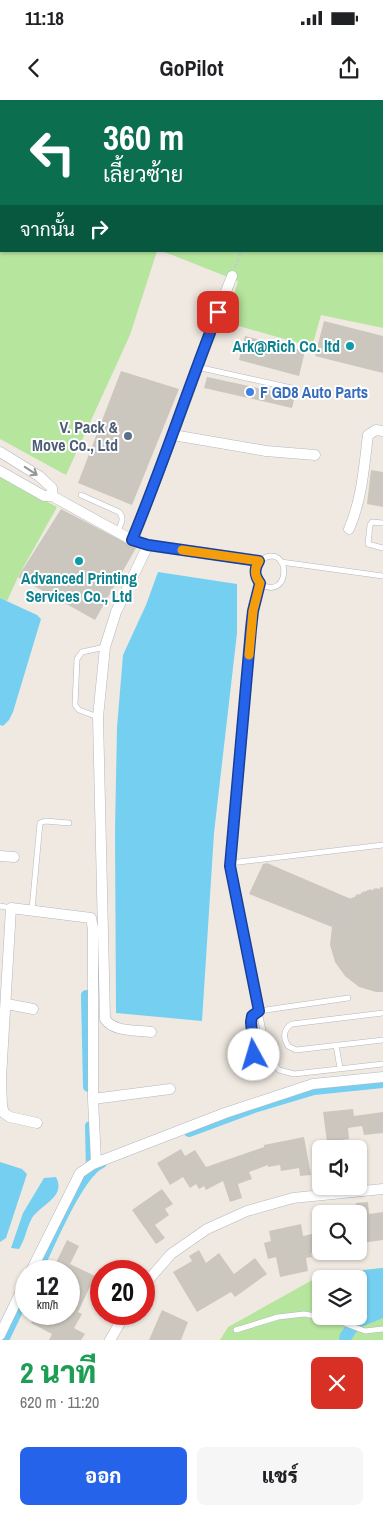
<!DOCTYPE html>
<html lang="th">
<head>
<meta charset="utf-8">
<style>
	:root { --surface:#fff; --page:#f6f6f6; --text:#202124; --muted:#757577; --accent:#2563eb }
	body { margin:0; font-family:"Archivo Narrow",Sarabun,sans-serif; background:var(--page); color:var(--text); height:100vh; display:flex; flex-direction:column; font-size:19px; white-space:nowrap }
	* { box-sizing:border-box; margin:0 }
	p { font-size:16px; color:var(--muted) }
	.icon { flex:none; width:28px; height:28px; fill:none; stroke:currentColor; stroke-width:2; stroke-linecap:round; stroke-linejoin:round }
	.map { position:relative; height:1240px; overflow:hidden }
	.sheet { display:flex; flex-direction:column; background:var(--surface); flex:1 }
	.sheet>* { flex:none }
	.banner { position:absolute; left:0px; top:0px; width:384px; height:152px; box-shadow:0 1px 4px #0004; background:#0b6e4f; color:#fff; overflow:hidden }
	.controls { position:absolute; left:312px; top:1040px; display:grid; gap:10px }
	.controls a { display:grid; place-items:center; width:55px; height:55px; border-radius:8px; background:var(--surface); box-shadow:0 1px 4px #0004; font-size:25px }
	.speed { position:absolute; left:15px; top:1160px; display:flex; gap:10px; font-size:25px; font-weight:700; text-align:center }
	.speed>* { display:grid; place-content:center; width:65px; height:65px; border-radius:50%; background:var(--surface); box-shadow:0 1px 4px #0004; line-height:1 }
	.speed small { font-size:12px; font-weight:400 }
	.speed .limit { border:8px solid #d22; background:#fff; color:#111 }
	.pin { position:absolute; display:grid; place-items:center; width:42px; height:42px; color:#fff; margin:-21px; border-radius:10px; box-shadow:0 2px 8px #0006 }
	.me { position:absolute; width:55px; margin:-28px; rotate:354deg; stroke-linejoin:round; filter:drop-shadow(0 0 4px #0008) }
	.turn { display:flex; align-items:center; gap:18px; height:105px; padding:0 20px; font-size:22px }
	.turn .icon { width:65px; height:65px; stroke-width:2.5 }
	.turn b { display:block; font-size:35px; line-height:42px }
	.then { display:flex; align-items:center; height:48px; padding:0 20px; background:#0003; gap:10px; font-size:19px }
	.round { display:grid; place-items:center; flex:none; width:52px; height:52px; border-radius:8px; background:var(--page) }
	.headline { display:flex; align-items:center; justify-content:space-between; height:85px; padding:0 20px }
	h1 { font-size:30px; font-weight:800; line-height:38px; color:#1e9e55 }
	.cta { display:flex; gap:10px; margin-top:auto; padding:10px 20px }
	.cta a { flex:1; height:58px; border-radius:8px; background:var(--accent); color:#fff; font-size:20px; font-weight:800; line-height:58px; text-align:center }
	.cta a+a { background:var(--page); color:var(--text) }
	.status { display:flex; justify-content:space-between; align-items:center; height:35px; padding:0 25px; background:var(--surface); direction:ltr }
	.status svg { height:14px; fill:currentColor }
	header { display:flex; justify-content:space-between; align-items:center; height:65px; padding:0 20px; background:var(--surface); font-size:22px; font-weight:800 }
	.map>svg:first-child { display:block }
</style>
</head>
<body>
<div class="status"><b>11:18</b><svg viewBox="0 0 49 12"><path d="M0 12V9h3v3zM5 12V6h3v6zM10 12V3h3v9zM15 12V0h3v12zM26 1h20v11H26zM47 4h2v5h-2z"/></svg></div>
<header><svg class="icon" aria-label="back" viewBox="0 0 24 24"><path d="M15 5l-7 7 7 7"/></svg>GoPilot<svg class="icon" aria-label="share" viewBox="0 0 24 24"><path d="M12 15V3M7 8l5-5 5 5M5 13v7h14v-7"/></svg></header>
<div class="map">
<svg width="383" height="1240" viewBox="0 0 383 1240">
	<rect width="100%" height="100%" fill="#efe9e1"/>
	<path fill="#b6e59e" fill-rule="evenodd" d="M0,0H383V228L321,215L312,247L225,222L238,181L162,151H382V1H1V151H157L130,235L66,375L0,339Z
		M0,377L57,407L18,477L7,501L0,498Z
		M383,1168V1240H220L228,1227L323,1174ZM321,1179H359V1216H321Z"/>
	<path fill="#75cff0" d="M158,472L237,484V533L214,733L202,921L116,913L115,731L117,627L123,555L146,505Z
		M0,498L37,515L41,519L13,612L9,620L3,626L0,625Z
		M0,1062L22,1069L27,1074L6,1138L0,1142Z
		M56,1077C67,1098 38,1105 31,1120C26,1130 25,1140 19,1149L11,1148L23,1113L44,1078Z
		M383,1168V1218L359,1228L351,1240H339L340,1234L352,1216H359V1179H357L364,1170Z"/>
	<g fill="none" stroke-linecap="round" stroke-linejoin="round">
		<path stroke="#75cff0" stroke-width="10" d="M86,895L88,987
			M90,1026L91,1072
			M189,1032L254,1008L314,990L383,983
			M37,1171C49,1147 79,1072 102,1063
			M4,1240L26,1194"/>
	</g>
	<path fill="#cbc7bf" d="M324,221L383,236V273L315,256Z
		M245,236L305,251L299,276L239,260Z
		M121,271L179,289L132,405L78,383Z
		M207,277L295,296L292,308L204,288Z
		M371,370L383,372V407L367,404Z
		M61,409L136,448L95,520L18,477Z
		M267,763L351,799L366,791L383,788V892H376L359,887L345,876L335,862L330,845L332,827L249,794L263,764Z
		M353,1009L354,1016L383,1012V1033L364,1035L362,1026L348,1028L349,1039L327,1042L323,1012Z
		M304,1037L311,1075L300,1076L299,1068L281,1071L280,1065L268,1067V1065L249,1072L252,1079L238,1084L242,1098L230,1102L223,1081L206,1090L204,1086L199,1089L196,1084L190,1088L183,1077L170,1085L157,1063L181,1049L185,1056L195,1050L206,1067L264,1047V1045Z
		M162,1089L173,1104L165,1109L169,1115L155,1125L165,1138L156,1144L132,1110Z
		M368,1102L369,1114L383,1112V1140L361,1143L359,1114H357L356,1103Z
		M301,1124L303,1136L321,1132V1152L311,1153L312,1157L306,1158L308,1171L280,1177L276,1157L268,1159L264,1143L271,1141L269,1131Z
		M67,1140L79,1146L70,1164L95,1176L78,1212L82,1214L74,1228L85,1234L81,1240H49L52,1234L31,1223L36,1214H39L53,1221L57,1214L65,1218L69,1214L72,1205L69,1203V1171H52Z
		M199,1150L206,1163L219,1153L234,1174L255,1158L267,1174L235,1197L231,1192L197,1212L173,1172L192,1161L189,1156Z
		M162,1210L188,1222L181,1240H149Z"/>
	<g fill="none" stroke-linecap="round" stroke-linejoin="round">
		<defs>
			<path id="lane" d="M382,122L383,120
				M382,131H383
				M197,267L296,289
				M81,395L119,412C125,418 121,424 117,432
				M383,423L372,422L370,425L368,444L383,448
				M148,445L259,461
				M281,462L383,476
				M259,483C291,504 292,442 262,459C253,464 254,475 259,483L253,511L240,636L230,766L268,956L279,970L294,974L383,964
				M98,617L79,610L75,605L77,559L82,552L105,547
				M230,763L383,745
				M0,806L11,808
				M32,809L40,723L45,721L69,723
				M383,913L292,924C283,929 283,938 288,946L296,950L383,940
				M336,945L340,968
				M254,955L251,922L253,916L259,911L348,898
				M236,1230L278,1217L304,1214L333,1219L365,1231L383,1229"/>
			<path id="street" d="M173,335L266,351L315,355
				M0,352L39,376L52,388V396
				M0,371L44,396H52L132,440L148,445L116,512L105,547L98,617L105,919C113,932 136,930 151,932
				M349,429C362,399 364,367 368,335L376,330L383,331
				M132,440C168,353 198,263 232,176
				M0,756L14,757
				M7,904L33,909
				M93,999L96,1062
				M37,1023L10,1017L4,1013L2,1006L1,978L11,808L91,818L93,829V999L170,989
				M31,1171L80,1073L93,1064L225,1013L313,984L383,977
				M144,1185L171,1154L207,1129L247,1111L293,1098L383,1089
				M0,1235L26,1181
				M110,1240L125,1214"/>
		</defs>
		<use href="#lane" stroke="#b4b7c1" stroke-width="6"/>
		<use href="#street" stroke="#b4b7c1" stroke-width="11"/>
		<path stroke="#c9c9c9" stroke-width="2" stroke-dasharray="4 2.5" stroke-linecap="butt" d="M312,1L314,0
			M235,168L241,151
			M332,827C344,801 355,792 383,788"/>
		<use href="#lane" stroke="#fff" stroke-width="5"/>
		<use href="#street" stroke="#fff" stroke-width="10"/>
	</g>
	<defs><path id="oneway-shaft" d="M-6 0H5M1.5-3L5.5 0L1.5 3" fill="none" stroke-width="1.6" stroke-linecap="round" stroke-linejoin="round" transform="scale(1.25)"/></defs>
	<use stroke="#969696" href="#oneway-shaft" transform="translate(31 371) rotate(33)"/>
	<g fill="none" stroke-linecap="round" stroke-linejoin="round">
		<defs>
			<path id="route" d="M218,212C188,288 163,365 132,440L148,445L259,461C254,469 254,475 260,483L253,511L251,529L230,766L259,911L252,916L251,922L254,955"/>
		</defs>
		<use href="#route" stroke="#184099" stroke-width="12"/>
		<use href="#route" stroke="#2563eb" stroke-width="9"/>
		<path stroke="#f59e0b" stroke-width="9" d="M182,450L259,461C254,469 254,475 260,483L253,511L249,555"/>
	</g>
	<g fill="#0f9aa8" stroke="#fff" stroke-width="2">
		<circle cx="350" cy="246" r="5"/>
		<circle cx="79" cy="461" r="5"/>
	</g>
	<circle fill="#3f7fe0" stroke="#fff" stroke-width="2" cx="250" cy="292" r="5"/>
	<circle fill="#5c6f8a" stroke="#fff" stroke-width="2" cx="128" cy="336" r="5"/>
	<g text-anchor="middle" stroke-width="4" stroke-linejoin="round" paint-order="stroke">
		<g font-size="16" font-weight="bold" fill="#0d838f" stroke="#fff" text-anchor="end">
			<text x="340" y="252">Ark@Rich Co. ltd</text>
			<text x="79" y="484" text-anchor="middle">Advanced Printing<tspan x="79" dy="18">Services Co., Ltd</tspan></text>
		</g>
		<g font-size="16" font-weight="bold" fill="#366cbe" stroke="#fff" text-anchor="start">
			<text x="260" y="298">F GD8 Auto Parts</text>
		</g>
		<g font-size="16" font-weight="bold" fill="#4e5e75" stroke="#fff" text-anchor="end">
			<text x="118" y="333">V. Pack &amp;<tspan x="118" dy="18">Move Co., Ltd</tspan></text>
		</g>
	</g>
</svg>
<div class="controls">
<a><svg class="icon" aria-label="sound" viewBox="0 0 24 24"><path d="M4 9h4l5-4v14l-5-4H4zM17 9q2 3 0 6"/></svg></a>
<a><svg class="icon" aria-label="search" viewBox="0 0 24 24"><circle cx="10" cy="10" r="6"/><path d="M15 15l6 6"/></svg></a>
<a><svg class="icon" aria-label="layers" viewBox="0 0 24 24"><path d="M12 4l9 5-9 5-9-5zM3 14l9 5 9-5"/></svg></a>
</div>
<div class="speed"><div>12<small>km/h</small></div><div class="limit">20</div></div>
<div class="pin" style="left:218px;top:212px;background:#d93025"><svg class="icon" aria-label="arrive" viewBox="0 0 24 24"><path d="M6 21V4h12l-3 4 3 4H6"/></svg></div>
<svg class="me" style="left:254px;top:955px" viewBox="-20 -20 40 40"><circle r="19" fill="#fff"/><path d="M0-13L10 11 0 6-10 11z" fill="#2563eb"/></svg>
<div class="banner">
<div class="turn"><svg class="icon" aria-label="left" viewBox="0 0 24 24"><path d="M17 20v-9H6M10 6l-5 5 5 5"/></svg><div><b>360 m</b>เลี้ยวซ้าย</div></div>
<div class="then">จากนั้น<svg class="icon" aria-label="right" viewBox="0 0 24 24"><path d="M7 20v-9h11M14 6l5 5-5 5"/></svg></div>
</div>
</div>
<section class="sheet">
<div class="headline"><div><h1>2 นาที</h1><p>620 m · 11:20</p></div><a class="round" style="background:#d93025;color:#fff"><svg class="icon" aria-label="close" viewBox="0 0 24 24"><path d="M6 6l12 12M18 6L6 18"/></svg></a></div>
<div class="cta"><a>ออก</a><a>แชร์</a></div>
</section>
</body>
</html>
